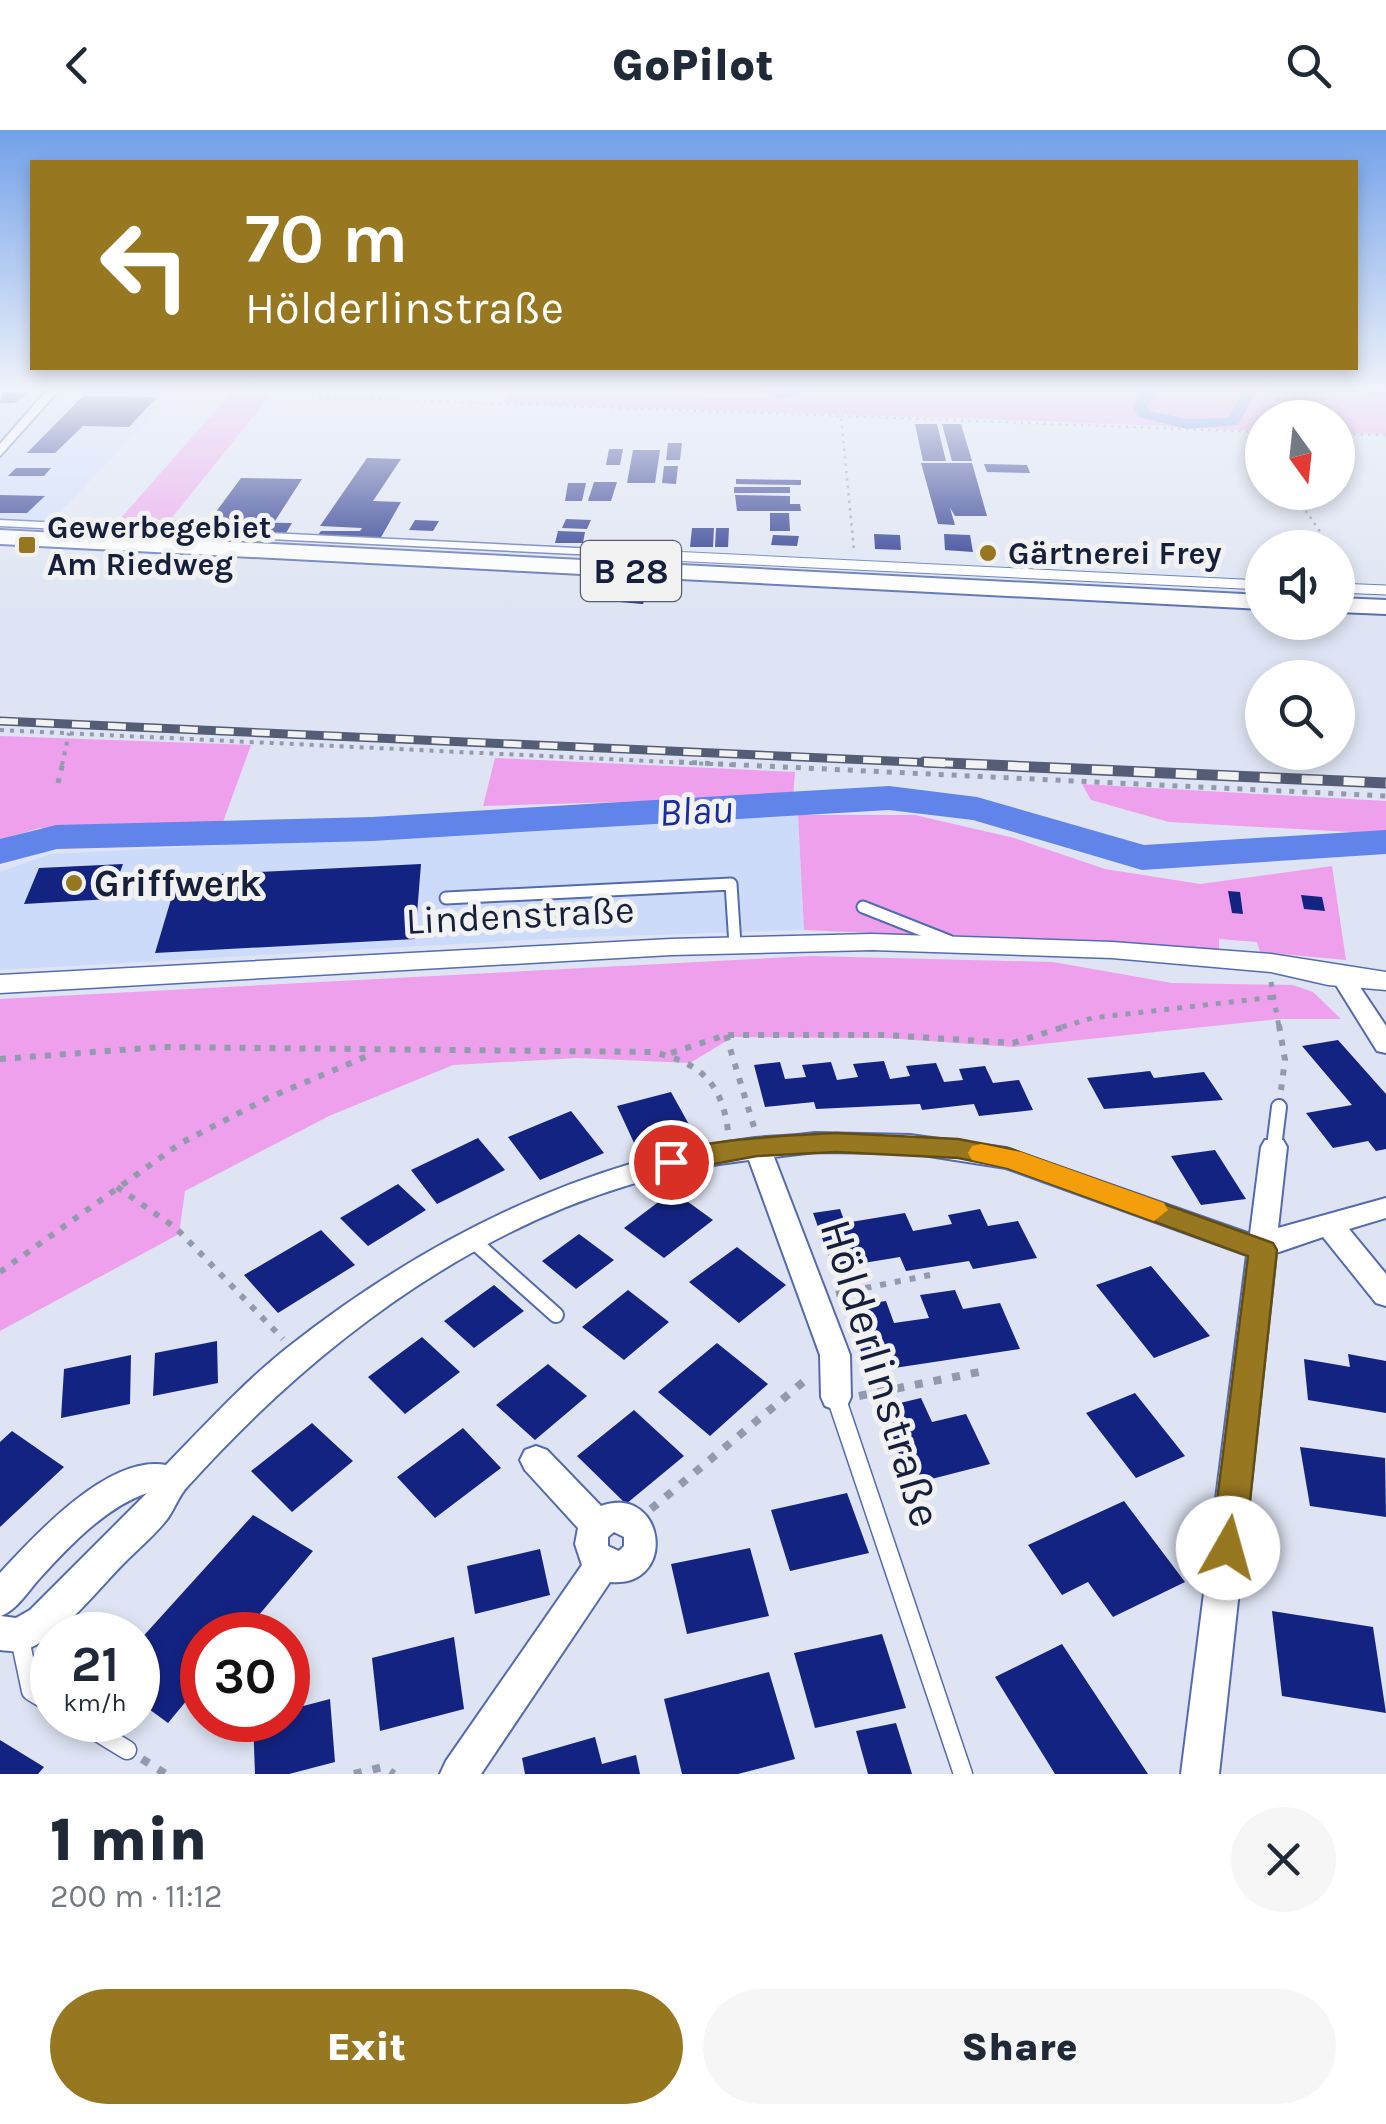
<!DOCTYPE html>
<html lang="en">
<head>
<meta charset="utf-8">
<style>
	:root { --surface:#fff; --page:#f6f6f7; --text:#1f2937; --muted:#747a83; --accent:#977720 }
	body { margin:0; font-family:Karla,sans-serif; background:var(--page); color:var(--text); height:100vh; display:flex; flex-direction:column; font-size:38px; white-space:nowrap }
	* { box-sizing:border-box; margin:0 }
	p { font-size:32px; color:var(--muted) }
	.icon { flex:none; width:55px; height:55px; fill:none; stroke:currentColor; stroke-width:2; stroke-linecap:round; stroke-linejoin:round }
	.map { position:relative; height:1644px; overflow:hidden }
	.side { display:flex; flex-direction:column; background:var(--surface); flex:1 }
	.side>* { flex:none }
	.hud { position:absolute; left:30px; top:30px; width:1328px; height:210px; border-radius:0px; box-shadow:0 5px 15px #0003; background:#977720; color:#fff; overflow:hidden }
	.needle { width:65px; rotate:165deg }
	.fabs { position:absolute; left:1245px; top:270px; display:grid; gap:20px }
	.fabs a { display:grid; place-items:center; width:110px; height:110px; border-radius:50%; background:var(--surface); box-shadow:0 5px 15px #0003; font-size:50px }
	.speed { position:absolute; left:30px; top:1482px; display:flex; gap:20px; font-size:50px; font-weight:700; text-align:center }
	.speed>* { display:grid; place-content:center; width:130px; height:130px; border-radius:50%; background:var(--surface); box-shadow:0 5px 15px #0003; line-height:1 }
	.speed small { font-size:25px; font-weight:400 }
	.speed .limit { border:15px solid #d22; background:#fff; color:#111 }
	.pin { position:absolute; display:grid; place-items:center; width:85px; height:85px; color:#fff; margin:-42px; border:5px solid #fff; border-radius:50%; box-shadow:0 2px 10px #0007 }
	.me { position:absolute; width:110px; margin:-55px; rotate:7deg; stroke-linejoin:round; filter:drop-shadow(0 0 8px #0008) }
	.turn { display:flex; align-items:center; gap:35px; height:210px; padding:0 50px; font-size:45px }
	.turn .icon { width:130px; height:130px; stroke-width:2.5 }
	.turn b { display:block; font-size:70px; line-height:85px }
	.round { display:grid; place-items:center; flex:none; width:105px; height:105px; border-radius:52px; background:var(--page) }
	.summary { display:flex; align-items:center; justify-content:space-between; height:170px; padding:0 50px }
	h1 { font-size:60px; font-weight:800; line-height:75px }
	.primary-button { display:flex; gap:20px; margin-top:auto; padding:20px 50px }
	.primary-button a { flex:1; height:115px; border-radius:60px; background:var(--accent); color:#fff; font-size:40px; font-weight:800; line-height:115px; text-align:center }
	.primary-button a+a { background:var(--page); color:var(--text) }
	header { display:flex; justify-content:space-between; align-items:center; height:130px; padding:0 50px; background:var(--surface); font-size:45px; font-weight:800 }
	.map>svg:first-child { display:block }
</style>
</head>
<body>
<header><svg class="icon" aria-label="back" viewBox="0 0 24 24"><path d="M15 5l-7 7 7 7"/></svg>GoPilot<svg class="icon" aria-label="search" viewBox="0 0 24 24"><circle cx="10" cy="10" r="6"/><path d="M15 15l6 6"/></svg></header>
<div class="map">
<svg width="1386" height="1644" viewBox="0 0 1386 1644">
	<rect width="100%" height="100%" fill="#dee4f3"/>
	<path fill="#cddbfb" d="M0,260H178L48,394L0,392Z
		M798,685L804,800L562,808L0,840V742L50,724Z"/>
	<path fill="#eea0ec" d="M756,260H1386V304L1338,303V288H1262V301L1118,294L504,273L509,263L765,268L767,264Z
		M230,264L270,266L162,400L113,397Z
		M0,606L251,615L223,692L39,698L0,710Z
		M495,628L795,642L793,667L483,676Z
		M1082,654L1386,671V704L1169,692L1091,670Z
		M798,685H915L1014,708L1105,739L1200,754L1332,736L1346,830L1260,822L1257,812L1219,809V819L804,800Z
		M811,826L1053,832L1172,853L1293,855L1313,862L1341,889H1278L1014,917L885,908L733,907L690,933L578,928L453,935L329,986L185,1061L179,1104L0,1201V869Z"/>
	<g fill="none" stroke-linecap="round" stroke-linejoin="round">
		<path fill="#6184ea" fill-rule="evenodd" d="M755,260H814L781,269Z
			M1143,260H1157L1147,276L1149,281L1187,289L1228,288L1244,260H1258L1238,295L1187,299L1138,287L1133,276Z
			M1363,260H1386V267L1365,263Z"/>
		<path fill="#6184ea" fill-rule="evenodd" d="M889,656L977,667L1144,715L1386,700V724L1142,740L973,690L889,680L372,711L57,719L0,734V709L56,695L372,687Z"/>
	</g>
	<path fill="#132382" d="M3,262L28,263L14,273H0Z
		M83,266L157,267L129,297L83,296L55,323H27Z
		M915,294H937L946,331H923Z
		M942,294H961L972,331H952Z
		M668,313H682L680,330H666Z
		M609,319H623L620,335H606Z
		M633,320H660L655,353H627Z
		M367,328L401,329L373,371L401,372L380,409L317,406L321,401H360L362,398L320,396Z
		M921,333H972L987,386H955L950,378L955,395L938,394Z
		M984,334L1027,335L1030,343L987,342Z
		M664,336H678L676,354L662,353Z
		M16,338H51L44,346H8Z
		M241,348L302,349L275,391L210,390Z
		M736,349L801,350V355L736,354Z
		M594,352H617L611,371H588Z
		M568,353H586L582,371H565Z
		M734,357H790V363H734Z
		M0,365L45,366L27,383H0Z
		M735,365L790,366V374H800L801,381H737Z
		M770,383H789L790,401H770Z
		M566,389L591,390L587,399L562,398Z
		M415,390L439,391L433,401L409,400Z
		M227,392L292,393L286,403L222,400Z
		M692,398H714L713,417H690Z
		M716,398H729L728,417H715Z
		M558,401L585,402L583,413H555Z
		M874,404L900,405L901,420L875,419Z
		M944,404L970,405L973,422L945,420Z
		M773,405L799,406L797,416L771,415Z
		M609,411L648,413L644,423L604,421Z
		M624,463L647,464L643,474L619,472Z
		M123,734L110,769L24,774L39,738Z
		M421,734L415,809L155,823L178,746Z
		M1228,761L1240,762L1243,784L1232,783Z
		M1301,765L1322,767L1325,781L1304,779Z
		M1338,910L1386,964V1019L1376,1021L1368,1011L1333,1018L1306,983L1352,975L1302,916Z
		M884,931L890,949L910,946L906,936L936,933L944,952L963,950L959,939L985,936L993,953L1019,950L1033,980L979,986L974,974L922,980L920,974L816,979L814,972L765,977L754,935L780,932L785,949L806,947L802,935L831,932L837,950L858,947L853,934Z
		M1150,941L1154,948L1204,942L1223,970L1104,979L1087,948Z
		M671,962L692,1000L635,1015L617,976Z
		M571,981L604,1023L540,1050L508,1007Z
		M478,1008L505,1040L437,1074L411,1040Z
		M1215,1020L1246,1069L1201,1075L1171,1026Z
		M398,1054L426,1080L368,1116L340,1088Z
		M673,1061L713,1090L664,1128L624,1098Z
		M840,1079L845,1093L905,1083L913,1101L952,1094L948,1085L980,1079L988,1096L1018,1091L1037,1128L973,1139L969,1131L906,1141L900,1127L833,1138L813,1083Z
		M321,1100L355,1135L278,1183L244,1145Z
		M579,1104L614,1130L576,1159L542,1131Z
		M737,1117L786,1155L739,1193L689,1152Z
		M1151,1136L1210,1206L1154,1228L1096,1155Z
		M494,1155L524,1181L474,1218L444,1191Z
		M628,1160L669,1192L624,1230L582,1197Z
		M955,1160L963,1179L1000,1173L1020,1219L868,1242L846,1177L886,1171L894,1193L929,1188L920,1165Z
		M422,1207L460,1242L405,1284L368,1247Z
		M217,1211L218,1253L153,1266L155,1223Z
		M717,1213L768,1254L710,1306L658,1262Z
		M1348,1224L1386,1231V1283L1308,1270L1304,1229L1350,1237Z
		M131,1225L130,1274L61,1288L64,1239Z
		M548,1234L587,1266L535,1310L496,1275Z
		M1135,1263L1185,1326L1136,1348L1086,1283Z
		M921,1268L932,1292L966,1284L990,1334L912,1354L879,1278Z
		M634,1280L684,1326L626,1374L577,1326Z
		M312,1293L353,1331L292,1382L251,1341Z
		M463,1298L501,1338L435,1388L397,1347Z
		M12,1301L64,1337L0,1397V1312Z
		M1300,1317L1385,1328L1386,1387L1310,1376Z
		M847,1363L869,1423L790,1441L771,1380Z
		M1124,1371L1185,1452L1113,1487L1088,1452L1062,1465L1028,1415Z
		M253,1385L313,1421L242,1505H202V1552L168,1593L138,1571V1512Z
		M750,1418L769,1486L687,1504L671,1434Z
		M540,1419L550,1465L475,1484L467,1436Z
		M1272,1481L1373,1497L1386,1583L1282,1566Z
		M882,1504L906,1578L815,1598L794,1523Z
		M454,1507L464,1579L380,1601L372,1528Z
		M1062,1514L1148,1644H1055L995,1547Z
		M769,1542L795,1629L738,1644H682L664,1569Z
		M330,1569L335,1632L289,1644H255L253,1590H288V1580Z
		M896,1593L912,1644H868L856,1601Z
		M595,1607L602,1634L636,1625L640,1644H525L522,1628Z
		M0,1610L44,1637L38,1644H0Z"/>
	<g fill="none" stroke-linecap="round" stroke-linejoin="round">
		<defs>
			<path id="service-far4" d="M0,393L680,426"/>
			<path id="service-far3" d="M629,424L1262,455
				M1338,458L1386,460"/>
			<path id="service-far2" d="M446,768L731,754L735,815
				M863,777L949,811"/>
			<path id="service-far1" d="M1274,1017L1279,977
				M471,1109L556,1185"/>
			<path id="service" d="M836,1267L963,1644
				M20,1509L31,1561L52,1574
				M78,1590L127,1620"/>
			<path id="minor" d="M47,260H59L0,326V314Z
				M1342,840L1350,842L1386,896V923L1377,921L1331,847Z
				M815,1003L910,1005L1006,1018L1250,1104L1261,1017L1265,1010H1283L1287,1017L1278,1098L1386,1068V1088L1349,1099L1386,1144V1176L1376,1173L1323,1107L1276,1123L1219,1644H1181L1247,1125L1006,1038L910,1023L815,1022L774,1027L850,1225L851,1267L847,1276L836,1280L825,1276L821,1267L820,1225L749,1030C526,1055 334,1194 188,1356C179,1365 175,1378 168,1388C156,1404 139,1418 125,1432C96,1461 68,1500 30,1518C19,1523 11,1521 0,1520V1443C35,1405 109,1324 166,1335C205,1295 243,1253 287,1218C421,1112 583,1029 755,1008C774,1006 795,1006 815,1003ZM147,1363L30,1480L16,1488L1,1486C18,1479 28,1461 40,1448C69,1416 106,1377 147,1363Z
				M536,1316L547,1320L601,1376C665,1353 679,1458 610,1452L481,1644H440L446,1631L582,1435L575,1414L578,1398L525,1340L520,1330L525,1320ZM614,1402L624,1407V1416L619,1421L608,1416V1407Z"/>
			<path id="tertiary" d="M872,804L1112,812L1271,824L1386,842V860L1328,855L1271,842L1112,828L872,820L671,825L0,863V845L671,809Z"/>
			<path id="primary" d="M0,400L1262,465V479L0,414Z
				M1338,468L1386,470V484L1338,482Z"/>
		</defs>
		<use href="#service-far4" stroke="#546cae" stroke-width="9"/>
		<use href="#service-far3" stroke="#546cae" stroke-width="11"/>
		<use href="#service-far2" stroke="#546cae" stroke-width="15"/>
		<use href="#service-far1" stroke="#546cae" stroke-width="18"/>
		<use href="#service" stroke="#546cae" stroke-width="21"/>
		<use href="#minor" stroke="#546cae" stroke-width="4"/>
		<use href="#tertiary" stroke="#546cae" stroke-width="3"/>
		<use href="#primary" stroke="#546cae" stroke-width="4"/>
		<path stroke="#929aae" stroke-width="2.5" stroke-dasharray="2.5 5" stroke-linecap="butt" d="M124,260L841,286L854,421
			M841,286L1262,302
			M1250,302L1262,320
			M1338,304L1386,305
			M1293,362L1331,418"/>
		<path stroke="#929aae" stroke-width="4" stroke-dasharray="4 6" stroke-linecap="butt" d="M1338,427L1347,441
			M0,600L732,635
			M62,635L69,603"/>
		<path stroke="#929aae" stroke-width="5" stroke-dasharray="5 8" stroke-linecap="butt" d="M679,632L1386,666
			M58,653L63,632
			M1271,852L1279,897
			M1062,897L1092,888L1274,867"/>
		<path stroke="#929aae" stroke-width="6" stroke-dasharray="6 9" stroke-linecap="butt" d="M1279,895L1285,930L1281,960
			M726,905L754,997
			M671,923L726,905H886L1013,913L1070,895
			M0,929L161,917L652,922C699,932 722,952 728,1001
			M117,1057L176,1098L283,1209
			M0,1142L181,1013L268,968L372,924
			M836,1164L930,1145"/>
		<path stroke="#929aae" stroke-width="8" stroke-dasharray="8 11" stroke-linecap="butt" d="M859,1266L984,1241
			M651,1379L808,1248
			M142,1629L166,1644
			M354,1644L383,1637L394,1644"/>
		<use href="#service-far4" stroke="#fff" stroke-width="6"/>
		<use href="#service-far3" stroke="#fff" stroke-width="9"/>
		<use href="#service-far2" stroke="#fff" stroke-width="11"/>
		<use href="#service-far1" stroke="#fff" stroke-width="14"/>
		<use href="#service" stroke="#fff" stroke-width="18"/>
		<use href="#minor" fill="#fff" fill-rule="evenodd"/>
		<use href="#tertiary" fill="#fff" fill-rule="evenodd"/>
		<use href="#primary" fill="#fff" fill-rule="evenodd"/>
		<defs>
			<path id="rail-far1" d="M0,591L980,635"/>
			<path id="rail" d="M924,632L1386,653"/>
		</defs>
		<use href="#rail-far1" stroke="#545d75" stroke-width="9"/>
		<use href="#rail" stroke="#545d75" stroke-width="11"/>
		<use href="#rail-far1" stroke="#f2f2f2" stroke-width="6" stroke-dasharray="18" stroke-linecap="butt"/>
		<use href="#rail" stroke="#f2f2f2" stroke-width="8" stroke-dasharray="21" stroke-linecap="butt"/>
	</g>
	<linearGradient id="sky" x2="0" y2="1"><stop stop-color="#72a1e9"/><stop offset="0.53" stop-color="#f0f3fa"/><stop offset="1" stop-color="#f0f3fa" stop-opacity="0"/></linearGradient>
	<rect width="1386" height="490" fill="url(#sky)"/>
	<path fill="#977720" stroke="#624d15" stroke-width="2.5" d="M836,1003L958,1009L1011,1019L1273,1113L1277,1120L1245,1418L1240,1429L1228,1433L1216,1429L1211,1418L1248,1126L1008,1038L958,1028L836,1022L757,1026L671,1042L657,1032C671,1009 805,1005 836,1003Z"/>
	<path fill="#f59e0b" d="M981,1014L1021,1022L1164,1073L1168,1080L1154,1091L1008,1038L972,1030L968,1023L972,1016Z"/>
	<g fill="#977720" stroke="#f2f2f2" stroke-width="4">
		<rect x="17" y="405" width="20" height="20" rx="5"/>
		<circle cx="988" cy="423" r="10"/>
		<circle cx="74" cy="753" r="10"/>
	</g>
	<g text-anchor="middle" stroke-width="10" stroke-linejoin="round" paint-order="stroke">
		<g font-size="32" font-weight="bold" fill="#16203c" stroke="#f2f2f2" text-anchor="start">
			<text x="47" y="408">Gewerbegebiet<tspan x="47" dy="37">Am Riedweg</tspan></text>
			<text x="1008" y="434">Gärtnerei Frey</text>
		</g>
		<rect fill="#f2f2f2" stroke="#585f73" stroke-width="2.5" x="581" y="411" width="100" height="60" rx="8"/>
		<g font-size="35" font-weight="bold" fill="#16203c">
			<text x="631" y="453">B 28</text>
		</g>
		<g font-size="38" font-weight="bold" fill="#16203c" stroke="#f2f2f2" text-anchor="start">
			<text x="94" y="766">Griffwerk</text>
		</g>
		<g font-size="38" fill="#16203c" stroke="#f2f2f2">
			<text transform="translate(520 785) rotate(-3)" y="13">Lindenstraße</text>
		</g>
		<g font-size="40" font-style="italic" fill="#192da3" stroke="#f2f2f2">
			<text transform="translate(696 680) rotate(-3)" y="14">Blau</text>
		</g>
		<g font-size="45" fill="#16203c" stroke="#f2f2f2">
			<text transform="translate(882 1243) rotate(73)" y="16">Hölderlinstraße</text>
		</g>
	</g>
</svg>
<div class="fabs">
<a><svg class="needle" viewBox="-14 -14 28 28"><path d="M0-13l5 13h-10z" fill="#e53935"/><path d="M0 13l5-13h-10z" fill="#747a83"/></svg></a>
<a><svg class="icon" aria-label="sound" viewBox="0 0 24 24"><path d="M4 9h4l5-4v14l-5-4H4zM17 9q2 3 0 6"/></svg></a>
<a><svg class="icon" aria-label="search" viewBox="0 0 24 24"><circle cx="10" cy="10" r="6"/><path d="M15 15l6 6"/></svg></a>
</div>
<div class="speed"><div>21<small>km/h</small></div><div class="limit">30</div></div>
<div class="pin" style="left:671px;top:1032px;background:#d93025"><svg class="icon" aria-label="arrive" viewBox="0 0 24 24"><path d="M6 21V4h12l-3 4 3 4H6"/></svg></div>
<svg class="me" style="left:1228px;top:1418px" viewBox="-20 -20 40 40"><circle r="19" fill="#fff"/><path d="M0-13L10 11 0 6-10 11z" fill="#977720"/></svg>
<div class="hud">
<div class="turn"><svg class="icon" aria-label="left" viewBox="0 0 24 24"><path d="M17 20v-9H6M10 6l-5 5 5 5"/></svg><div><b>70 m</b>Hölderlinstraße</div></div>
</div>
</div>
<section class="side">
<div class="summary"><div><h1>1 min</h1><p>200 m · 11:12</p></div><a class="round"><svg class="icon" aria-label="close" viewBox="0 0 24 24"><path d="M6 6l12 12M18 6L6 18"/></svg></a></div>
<div class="primary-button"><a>Exit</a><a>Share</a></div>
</section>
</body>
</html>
